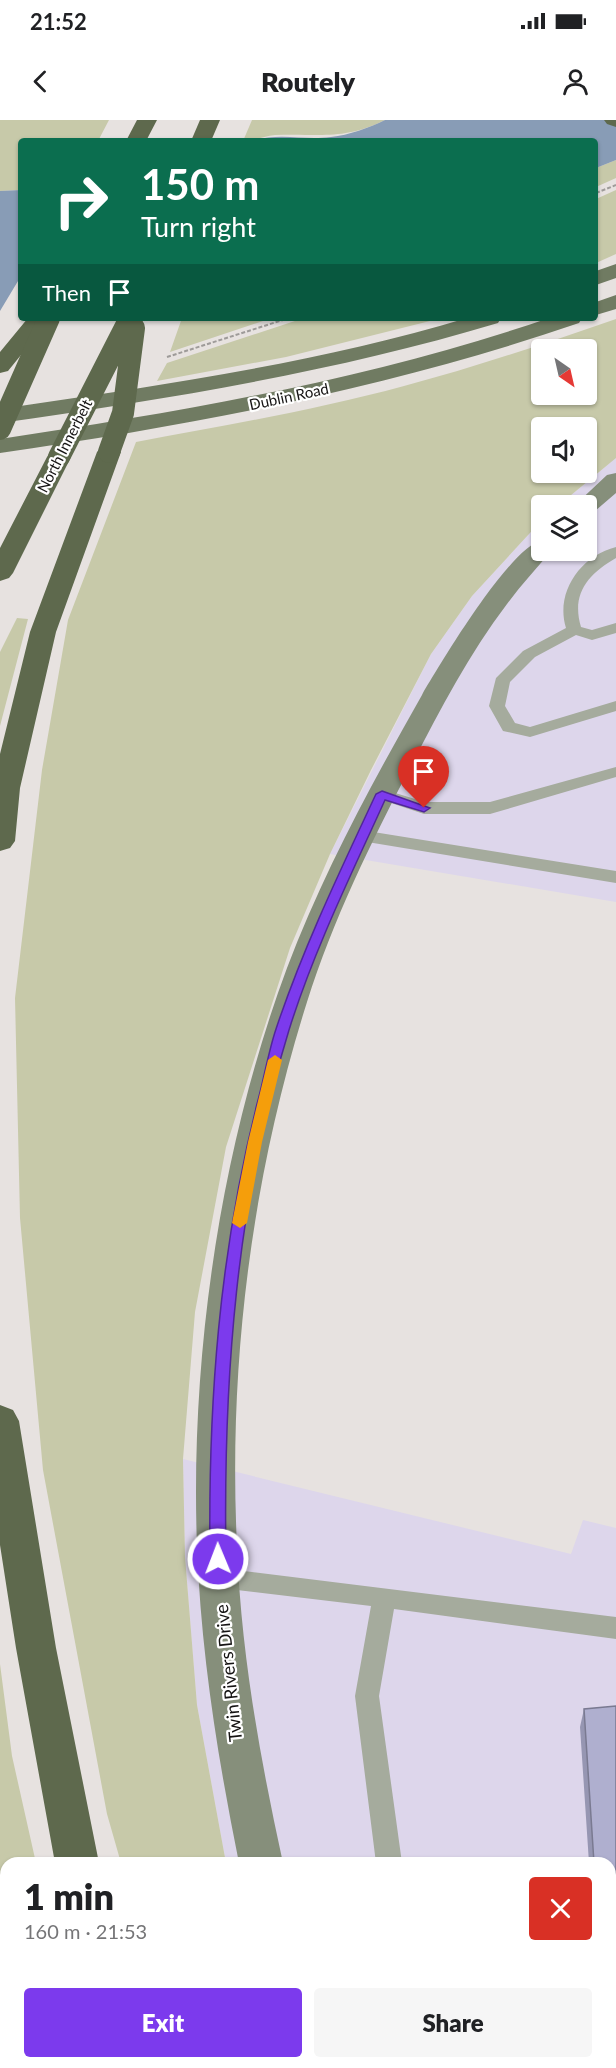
<!DOCTYPE html>
<html lang="en">
<head>
<meta charset="utf-8">
<style>
	:root { --surface:#fff; --page:#f6f6f6; --text:#202124; --muted:#757577; --accent:#7c3aed }
	body { margin:0; font-family:Lato,sans-serif; background:var(--page); color:var(--text); height:100vh; display:flex; flex-direction:column; font-size:22px; white-space:nowrap }
	* { box-sizing:border-box; margin:0 }
	p { font-size:20px; color:var(--muted) }
	.icon { flex:none; width:33px; height:33px; fill:none; stroke:currentColor; stroke-width:2; stroke-linecap:round; stroke-linejoin:round }
	.map { position:relative; flex:1; overflow:hidden }
	.side { position:absolute; left:0px; top:1737px; width:616px; height:212px; display:flex; flex-direction:column; background:var(--surface); border-radius:18px 18px 0 0; box-shadow:0 2px 4px #0004 }
	.side>* { flex:none }
	.hud { position:absolute; left:18px; top:18px; width:580px; height:183px; border-radius:6px; box-shadow:0 2px 4px #0004; background:#0b6e4f; color:#fff; overflow:hidden }
	.needle { width:39px; rotate:146deg }
	.buttons { position:absolute; left:531px; top:219px; display:grid; gap:12px }
	.buttons a { display:grid; place-items:center; width:66px; height:66px; border-radius:6px; background:var(--surface); box-shadow:0 2px 4px #0004; font-size:30px }
	.pin { position:absolute; display:grid; place-items:center; width:51px; height:51px; color:#fff; margin:-62px -26px; border-radius:50% 50% 50% 0; rotate:-45deg; box-shadow:0 0 6px #0007 }
	.pin .icon { rotate:45deg }
	.me { position:absolute; width:66px; margin:-33px; rotate:359deg; stroke-linejoin:round; filter:drop-shadow(0 0 4px #0008) }
	.turn { display:flex; align-items:center; gap:21px; height:126px; padding:0 24px; font-size:27px }
	.turn .icon { width:78px; height:78px; stroke-width:2.5 }
	.turn b { display:block; font-size:42px; line-height:51px }
	.then { display:flex; align-items:center; height:57px; padding:0 24px; background:#0003; gap:12px; font-size:22px }
	.round { display:grid; place-items:center; flex:none; width:63px; height:63px; border-radius:6px; background:var(--page) }
	.headline { display:flex; align-items:center; justify-content:space-between; height:102px; padding:0 24px }
	h1 { font-size:36px; font-weight:800; line-height:45px }
	.primary-button { display:flex; gap:12px; margin-top:auto; padding:12px 24px }
	.primary-button a { flex:1; height:69px; border-radius:6px; background:var(--accent); color:#fff; font-size:24px; font-weight:800; line-height:69px; text-align:center }
	.primary-button a+a { background:var(--page); color:var(--text) }
	.status { display:flex; justify-content:space-between; align-items:center; height:42px; padding:0 30px; background:var(--surface); direction:ltr }
	.status svg { height:16px; fill:currentColor }
	header { display:flex; justify-content:space-between; align-items:center; height:78px; padding:0 24px; background:var(--surface); font-size:27px; font-weight:800 }
	.map>svg:first-child { display:block }
</style>
</head>
<body>
<div class="status"><b>21:52</b><svg viewBox="0 0 49 12"><path d="M0 12V9h3v3zM5 12V6h3v6zM10 12V3h3v9zM15 12V0h3v12zM26 1h20v11H26zM47 4h2v5h-2z"/></svg></div>
<header><svg class="icon" aria-label="back" viewBox="0 0 24 24"><path d="M15 5l-7 7 7 7"/></svg>Routely<svg class="icon" aria-label="person" viewBox="0 0 24 24"><circle cx="12" cy="8" r="4"/><path d="M4 21q1-7 8-7t8 7"/></svg></header>
<div class="map">
<svg width="616" height="1948" viewBox="0 0 616 1948">
	<rect width="100%" height="100%" fill="#e7e2e0"/>
	<path fill="#ddd6eb" d="M616,338V782L330,734L431,534L472,476L541,401L542,430H586V386L559,385Z
		M183,1339L571,1434L583,1400L616,1408V1948H279L278,1943L610,1942V1743H226L197,1585L185,1437Z"/>
	<path fill="#c7c9a9" fill-rule="evenodd" d="M0,0H109L98,21H21V70L0,71Z
		M252,0H385C343,21 319,13 275,15C264,16 254,21 243,21Z
		M616,40V58L596,67V48Z
		M616,70V134L596,143V79Z
		M182,198H272L170,232Z
		M304,198H442L286,237L157,261L167,243Z
		M616,199V338L559,385L542,386L541,401L472,476L431,534L371,650L330,734L290,828L226,1027L195,1192L183,1339L185,1437L197,1585L226,1743H121L107,1694L43,1350L20,1098L15,878L42,650L68,500L136,322C226,305 316,290 404,266C476,247 546,223 616,199ZM542,230H586V274H542ZM542,308H586V352H542Z
		M17,498L28,499L0,606V532Z
		M0,1544L12,1636L36,1743H6V1942L80,1943L81,1948H0Z
		M176,1943H278L279,1948H177Z"/>
	<path fill="#889cb6" d="M385,0H616V40L596,48V21H251C283,12 302,21 331,17C349,15 369,8 385,0Z
		M21,70V198H182L72,220L0,226V71Z"/>
	<path fill="#e7e2e0" d="M21,156V198H181L180,201L73,223L0,229V191Z"/>
	<g fill="none" stroke-linecap="round" stroke-linejoin="round">
		<path stroke="#9e9b99" stroke-width="2" stroke-dasharray="4 2" stroke-linecap="butt" d="M596,73L616,65
			M167,237L289,198"/>
		<path fill="#a5ab9d" fill-rule="evenodd" d="M616,427V438C588,454 571,474 581,507L592,510L616,503V513L592,520L576,515L535,537L510,562L505,586L515,603L530,607L616,581V591L530,617L503,611L489,586L496,558L523,531L566,508C555,473 580,436 616,427Z
			M616,647V657L490,694H424L376,678L373,674L382,669L425,682H490Z
			M361,710L616,751V763L355,720L352,716L355,712Z
			M220,1448L616,1497V1519L394,1489L379,1576L402,1743H376L355,1576L371,1486L220,1468L212,1465L208,1458L212,1451Z
			M435,1942H463L465,1948H437Z"/>
		<path fill="#868f7b" fill-rule="evenodd" d="M616,353V373L595,391L586,393V386H574L607,355Z
			M542,420V430H552C537,448 521,465 507,484C469,534 440,590 411,646C371,722 333,800 307,882C252,1056 228,1243 237,1426C241,1533 260,1638 283,1743H239C218,1639 201,1534 197,1427C190,1236 220,1028 287,848C323,753 372,663 422,575C440,544 510,427 542,420Z
			M295,1942H341L343,1948H297Z"/>
		<path fill="#707b62" fill-rule="evenodd" d="M616,144V158L596,165V151Z
			M616,175V189L596,195V182Z
			M467,198H501L498,203C335,252 168,279 0,303V289C157,266 314,244 467,198Z
			M549,198H582L579,203C390,268 197,304 0,333V319C187,291 371,259 549,198Z"/>
		<path fill="#5e694d" fill-rule="evenodd" d="M137,0H157L146,21H126Z
			M200,0H220L211,21H191Z
			M604,0H616V7L607,4Z
			M28,198H51L8,251L0,253V232Z
			M109,325L117,327L121,332L56,512L20,668L15,721L10,728L0,731V634L30,512L97,332L101,327Z
			M59,330L68,332L71,337L13,453L9,458L0,461V428L47,337L50,332Z
			M0,1285L13,1290L19,1301L56,1528L99,1743H55L16,1528L0,1425Z
			M100,1942H146L147,1948H101Z"/>
		<path stroke="#5e694d" stroke-width="22" d="M0,309L49,198
			M109,332L123,293L134,208
			M59,337L130,198"/>
	</g>
	<path fill="#9696b2" d="M616,1586V1895H610V1743H589L580,1607L584,1589Z"/>
	<path fill="#afafcf" stroke="#7a7a91" stroke-width="1.5" d="M616,1586V1879H610V1743H594L584,1589Z"/>
	<path fill="#7c3aed" stroke="#51269a" stroke-width="1.5" d="M382,671L430,688L424,692L385,680C351,755 314,830 289,910C236,1081 223,1261 226,1439L224,1444H212L210,1439C208,1283 219,1135 257,984C264,959 268,933 276,909C303,828 340,751 376,674Z"/>
	<path fill="#f59e0b" d="M275,935L282,940L262,1022L247,1103L240,1108L232,1103L248,1022L268,940Z"/>
	<g text-anchor="middle" stroke-width="4.5" stroke-linejoin="round" paint-order="stroke">
		<g font-size="15" fill="#151313" stroke="#fff">
			<text transform="translate(289 277) rotate(-12)" y="5">Dublin Road</text>
			<text transform="translate(65 326) rotate(-63)" y="5">North Innerbelt</text>
		</g>
		<g font-size="18" fill="#151313" stroke="#fff">
			<text transform="translate(229 1553) rotate(-96)" y="6">Twin Rivers Drive</text>
		</g>
	</g>
</svg>
<div class="buttons">
<a><svg class="needle" viewBox="-14 -14 28 28"><path d="M0-13l5 13h-10z" fill="#e53935"/><path d="M0 13l5-13h-10z" fill="#757577"/></svg></a>
<a><svg class="icon" aria-label="sound" viewBox="0 0 24 24"><path d="M4 9h4l5-4v14l-5-4H4zM17 9q2 3 0 6"/></svg></a>
<a><svg class="icon" aria-label="layers" viewBox="0 0 24 24"><path d="M12 4l9 5-9 5-9-5zM3 14l9 5 9-5"/></svg></a>
</div>
<div class="pin" style="left:424px;top:688px;background:#d93025"><svg class="icon" aria-label="arrive" viewBox="0 0 24 24"><path d="M6 21V4h12l-3 4 3 4H6"/></svg></div>
<svg class="me" style="left:218px;top:1439px" viewBox="-20 -20 40 40"><circle r="17" fill="#7c3aed" stroke="#fff" stroke-width="3"/><path d="M0-11L8 9 0 5-8 9z" fill="#fff"/></svg>
<div class="hud">
<div class="turn"><svg class="icon" aria-label="right" viewBox="0 0 24 24"><path d="M7 20v-9h11M14 6l5 5-5 5"/></svg><div><b>150 m</b>Turn right</div></div>
<div class="then">Then<svg class="icon" aria-label="arrive" viewBox="0 0 24 24"><path d="M6 21V4h12l-3 4 3 4H6"/></svg></div>
</div>
<section class="side">
<div class="headline"><div><h1>1 min</h1><p>160 m · 21:53</p></div><a class="round" style="background:#d93025;color:#fff"><svg class="icon" aria-label="close" viewBox="0 0 24 24"><path d="M6 6l12 12M18 6L6 18"/></svg></a></div>
<div class="primary-button"><a>Exit</a><a>Share</a></div>
</section>
</div>
</body>
</html>
